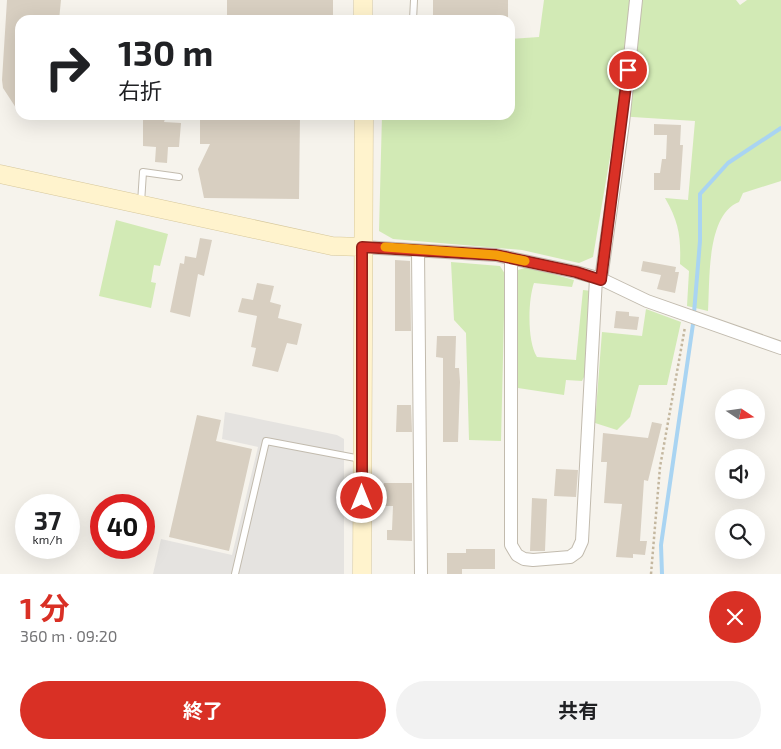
<!DOCTYPE html>
<html lang="ja">
<head>
<meta charset="utf-8">
<style>
	:root { --surface:#fff; --page:#f2f2f2; --text:#202124; --muted:#757577; --accent:#d93025 }
	body { margin:0; font-family:"Exo 2","Noto Sans JP",sans-serif; background:var(--page); color:var(--text); height:100vh; display:flex; flex-direction:column; font-size:19px; white-space:nowrap }
	* { box-sizing:border-box; margin:0 }
	p { font-size:16px; color:var(--muted) }
	.icon { flex:none; width:28px; height:28px; fill:none; stroke:currentColor; stroke-width:2; stroke-linecap:round; stroke-linejoin:round }
	.map { position:relative; height:574px; overflow:hidden }
	.side { display:flex; flex-direction:column; background:var(--surface); flex:1 }
	.side>* { flex:none }
	.top-card { position:absolute; left:15px; top:15px; width:500px; height:105px; border-radius:15px; box-shadow:0 5px 20px #0002; background:#fff; color:var(--text); overflow:hidden }
	.needle { width:32px; rotate:103deg }
	.fabs { position:absolute; left:715px; top:389px; display:grid; gap:10px }
	.fabs a { display:grid; place-items:center; width:50px; height:50px; border-radius:50%; background:var(--surface); box-shadow:0 5px 20px #0002; font-size:25px }
	.speed { position:absolute; left:15px; top:494px; display:flex; gap:10px; font-size:25px; font-weight:700; text-align:center }
	.speed>* { display:grid; place-content:center; width:65px; height:65px; border-radius:50%; background:var(--surface); box-shadow:0 5px 20px #0002; line-height:1 }
	.speed small { font-size:12px; font-weight:400 }
	.speed .limit { border:8px solid #d22; background:#fff; color:#111 }
	.pin { position:absolute; display:grid; place-items:center; width:42px; height:42px; color:#fff; margin:-21px; border:2px solid #fff; border-radius:50%; box-shadow:0 1px 5px #0007 }
	.me { position:absolute; width:55px; margin:-28px; rotate:0deg; stroke-linejoin:round; filter:drop-shadow(0 0 4px #0008) }
	.turn { display:flex; align-items:center; gap:18px; height:105px; padding:0 20px; font-size:22px }
	.turn .icon { width:65px; height:65px; stroke-width:2.5 }
	.turn b { display:block; font-size:35px; line-height:42px }
	.round { display:grid; place-items:center; flex:none; width:52px; height:52px; border-radius:26px; background:var(--page) }
	.summary { display:flex; align-items:center; justify-content:space-between; height:85px; padding:0 20px }
	h1 { font-size:30px; font-weight:700; line-height:38px; color:var(--accent) }
	.primary-button { display:flex; gap:10px; margin-top:auto; padding:10px 20px }
	.primary-button a { flex:1; height:58px; border-radius:30px; background:var(--accent); color:#fff; font-size:20px; font-weight:700; line-height:58px; text-align:center }
	.primary-button a+a { background:var(--page); color:var(--text) }
	.map>svg:first-child { display:block }
</style>
</head>
<body>
<div class="map">
<svg width="781" height="574" viewBox="0 0 781 574">
	<rect width="100%" height="100%" fill="#f6f3ec"/>
	<path fill="#d2eab5" d="M544,0H736L740,5L747,0H781V181L743,193L739,202C706,215 710,281 708,311L687,306L689,271L680,264C681,237 679,222 665,198L688,200L695,121L617,116L593,257L579,263L522,250L393,239L379,231L382,115H510V39L539,37Z
		M116,220L168,234L160,266L154,265L151,282L156,283L151,308L99,296Z
		M451,262L500,266L505,274L501,441L469,440L466,333L454,320Z
		M528,267L574,280L572,287L534,283C528,300 527,341 537,357L576,360L583,290L592,291L586,373L582,381L566,380L564,395L518,388V270Z
		M646,309L681,322L667,385H639L630,417L617,430L595,423L602,332L642,336Z"/>
	<path fill="#e5e3e0" d="M225,412L337,435L344,439V574H153L161,539L232,555L258,447L222,439Z"/>
	<g fill="none" stroke-linecap="round" stroke-linejoin="round">
		<path stroke="#a9d4f2" stroke-width="4" d="M694,313L700,241V194L728,163L781,128
			M662,574L661,545L693,324"/>
	</g>
	<path fill="#d8cfc1" d="M7,0H61L59,20H20V114L3,88L2,80Z
		M227,0H333V20L227,19Z
		M433,0H508V20H433Z
		M200,115H300L299,199L204,198L198,169L210,144H200Z
		M143,117L165,119L164,122L181,123L179,147H168L167,163L155,162L156,147L143,146Z
		M654,124L681,125L680,145H683L680,190H654V173H660L662,159H666L667,135H654Z
		M200,238L212,240L204,276L198,274L190,317L170,312L180,263L184,264L185,256L196,258Z
		M395,260L410,261L411,331H395Z
		M643,261L676,267L675,272H679L675,293L657,289L661,275L641,271Z
		M257,283L274,286L270,302L281,305L278,318L302,324L297,345L287,343L278,372L252,366L256,348L251,347L257,316L238,312L242,298L253,300Z
		M616,311L629,312V316L639,317L637,330L614,328Z
		M437,336H456L455,368H459L460,382L458,442H443V358L436,357Z
		M397,405H411L412,432H396Z
		M197,415L221,420L216,441L252,449L229,551L169,537Z
		M652,422L662,424L648,481L644,480L640,541H647L645,555L633,554V558L616,557L622,504L604,503L607,462H601L603,433L648,438Z
		M556,469L578,470L576,497L554,496Z
		M384,483H412V541L387,540V530H392L393,506H383Z
		M532,498L547,499L545,551H530Z
		M466,549H495V569H462V574H447V553H466Z"/>
	<g fill="none" stroke-linecap="round" stroke-linejoin="round">
		<defs>
			<path id="lane" d="M413,20L414,0
				M141,203L143,172L179,177
				M235,574L266,441L361,459"/>
			<path id="street" d="M362,247L496,255L576,272L601,279L647,301L781,348
				M418,251L421,574
				M511,258V545L517,555L524,559L533,560L570,557L577,552L582,541L596,278
				M601,279L623,123L636,0"/>
			<path id="secondary" d="M363,0V20
				M0,174L332,246L362,247
				M362,574L364,115"/>
		</defs>
		<use href="#lane" stroke="#c2bbae" stroke-width="8"/>
		<use href="#street" stroke="#c2bbae" stroke-width="14"/>
		<use href="#secondary" stroke="#d6c79b" stroke-width="19"/>
		<path stroke="#c4b79f" stroke-width="2.5" stroke-dasharray="2.5 2.5" stroke-linecap="butt" d="M651,574L660,467L685,327"/>
		<use href="#lane" stroke="#fff" stroke-width="6"/>
		<use href="#street" stroke="#fff" stroke-width="12"/>
		<use href="#secondary" stroke="#fff3cd" stroke-width="18"/>
	</g>
	<g fill="none" stroke-linecap="round" stroke-linejoin="round">
		<defs>
			<path id="route" d="M362,498V247L496,255L576,272L601,280L628,70"/>
		</defs>
		<use href="#route" stroke="#8d1f18" stroke-width="12"/>
		<use href="#route" stroke="#d93025" stroke-width="9"/>
		<path stroke="#f59e0b" stroke-width="9" d="M385,247L496,255L525,261"/>
	</g>
</svg>
<div class="fabs">
<a><svg class="needle" viewBox="-14 -14 28 28"><path d="M0-13l5 13h-10z" fill="#e53935"/><path d="M0 13l5-13h-10z" fill="#757577"/></svg></a>
<a><svg class="icon" aria-label="sound" viewBox="0 0 24 24"><path d="M4 9h4l5-4v14l-5-4H4zM17 9q2 3 0 6"/></svg></a>
<a><svg class="icon" aria-label="search" viewBox="0 0 24 24"><circle cx="10" cy="10" r="6"/><path d="M15 15l6 6"/></svg></a>
</div>
<div class="speed"><div>37<small>km/h</small></div><div class="limit">40</div></div>
<div class="pin" style="left:628px;top:70px;background:#d93025"><svg class="icon" aria-label="arrive" viewBox="0 0 24 24"><path d="M6 21V4h12l-3 4 3 4H6"/></svg></div>
<svg class="me" style="left:362px;top:498px" viewBox="-20 -20 40 40"><circle r="17" fill="#d93025" stroke="#fff" stroke-width="3"/><path d="M0-11L8 9 0 5-8 9z" fill="#fff"/></svg>
<div class="top-card">
<div class="turn"><svg class="icon" aria-label="right" viewBox="0 0 24 24"><path d="M7 20v-9h11M14 6l5 5-5 5"/></svg><div><b>130 m</b>右折</div></div>
</div>
</div>
<section class="side">
<div class="summary"><div><h1>1 分</h1><p>360 m · 09:20</p></div><a class="round" style="background:#d93025;color:#fff"><svg class="icon" aria-label="close" viewBox="0 0 24 24"><path d="M6 6l12 12M18 6L6 18"/></svg></a></div>
<div class="primary-button"><a>終了</a><a>共有</a></div>
</section>
</body>
</html>
